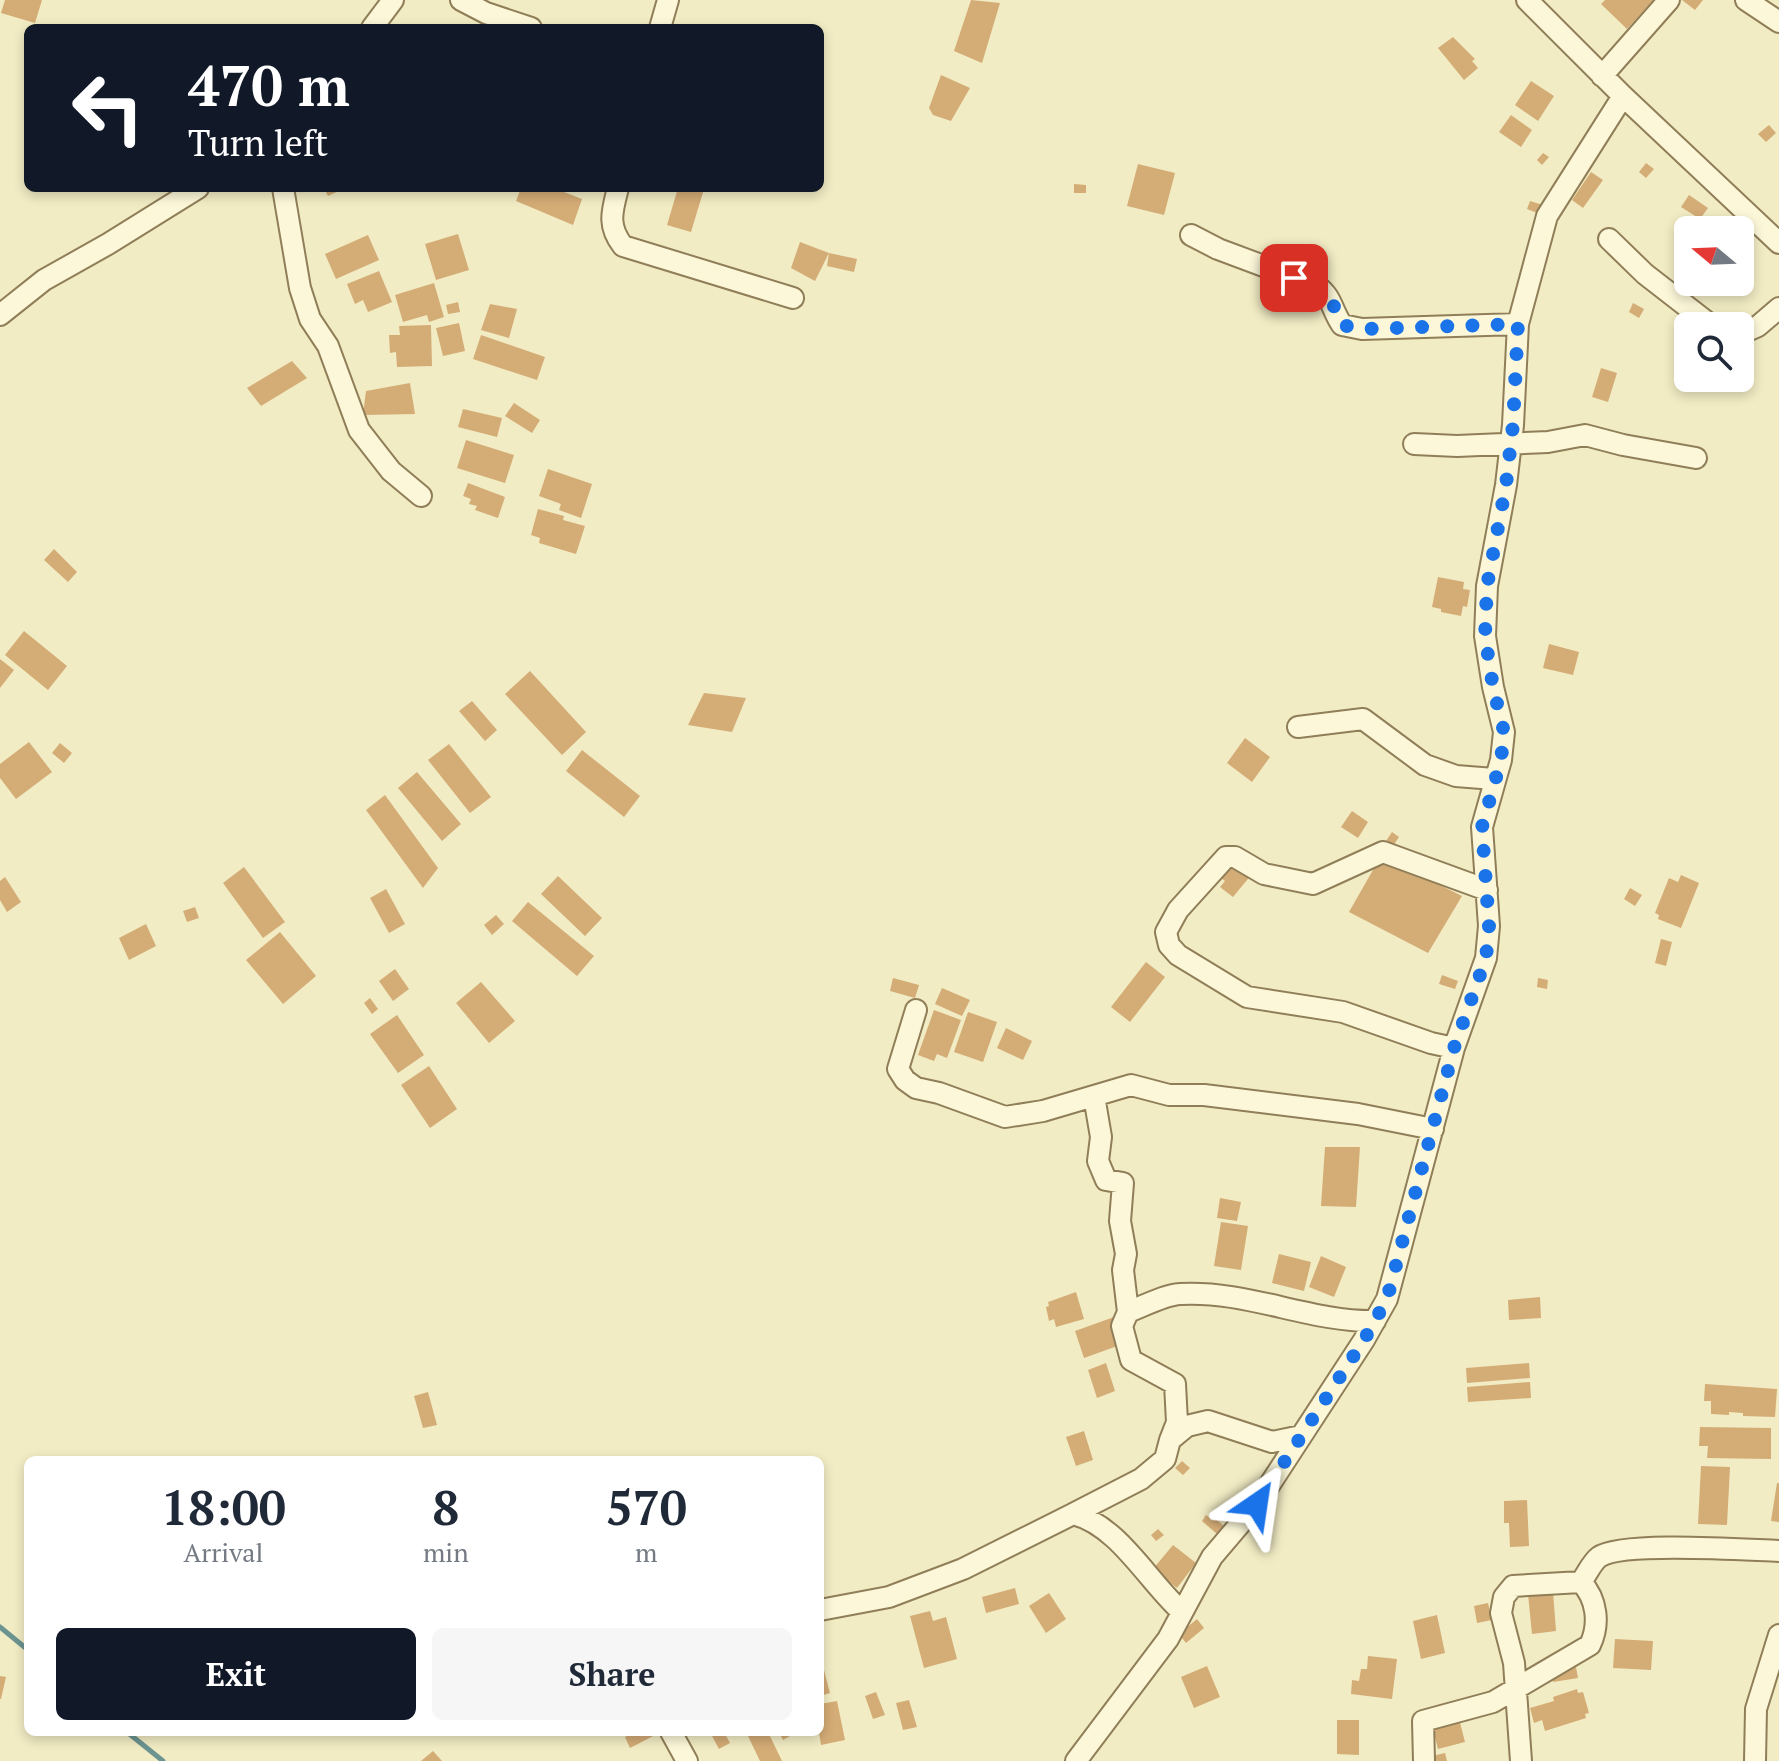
<!DOCTYPE html>
<html lang="en">
<head>
<meta charset="utf-8">
<style>
	:root { --surface:#fff; --page:#f6f6f7; --text:#1f2937; --muted:#747a83; --accent:#111827 }
	body { margin:0; font-family:"PT Serif",serif; background:var(--page); color:var(--text); height:100vh; display:flex; flex-direction:column; font-size:30px; white-space:nowrap }
	* { box-sizing:border-box; margin:0 }
	p { font-size:26px; color:var(--muted) }
	.icon { flex:none; width:44px; height:44px; fill:none; stroke:currentColor; stroke-width:2; stroke-linecap:round; stroke-linejoin:round }
	.map { position:relative; flex:1; overflow:hidden }
	.drawer { position:absolute; left:24px; top:1456px; width:800px; height:280px; display:flex; flex-direction:column; background:var(--surface); border-radius:12px; box-shadow:0 4px 12px #0003 }
	.drawer>* { flex:none }
	.guide { position:absolute; left:24px; top:24px; width:800px; height:168px; border-radius:12px; box-shadow:0 4px 12px #0003; background:#111827; color:#fff; overflow:hidden }
	.needle { width:52px; rotate:289deg }
	.fabs { position:absolute; left:1674px; top:216px; display:grid; gap:16px }
	.fabs a { display:grid; place-items:center; width:80px; height:80px; border-radius:12px; background:var(--surface); box-shadow:0 4px 12px #0003; font-size:40px }
	.pin { position:absolute; display:grid; place-items:center; width:68px; height:68px; color:#fff; margin:-34px; border-radius:16px; box-shadow:0 4px 12px #0006 }
	.me { position:absolute; width:88px; margin:-44px; rotate:32deg; stroke-linejoin:round; filter:drop-shadow(0 0 6px #0008) }
	.turn { display:flex; align-items:center; gap:28px; height:168px; padding:0 32px; font-size:36px }
	.turn .icon { width:104px; height:104px; stroke-width:2.5 }
	.turn b { display:block; font-size:56px; line-height:68px }
	.eta { display:flex; justify-content:space-evenly; align-items:center; height:136px; text-align:center }
	.eta b { font-size:48px; font-weight:600; line-height:56px }
	.cta { display:flex; gap:16px; margin-top:auto; padding:16px 32px }
	.cta a { flex:1; height:92px; border-radius:12px; background:var(--accent); color:#fff; font-size:32px; font-weight:600; line-height:92px; text-align:center }
	.cta a+a { background:var(--page); color:var(--text) }
	.map>svg:first-child { display:block }
</style>
</head>
<body>
<div class="map">
<svg width="1779" height="1761" viewBox="0 0 1779 1761">
	<rect width="100%" height="100%" fill="#f2ecc4"/>
	<g fill="none" stroke-linecap="round" stroke-linejoin="round">
		<path stroke="#6c9491" stroke-width="5" d="M0,1627L28,1650
			M127,1732L163,1761"/>
	</g>
	<path fill="#d4ac76" d="M5,0H42L35,23L1,13Z
		M971,0L1000,3L982,63L954,51Z
		M1605,0H1654L1627,29L1601,4Z
		M1682,0H1703L1695,10Z
		M1453,37L1475,59L1472,61L1478,68L1464,80L1438,48Z
		M941,75L970,88L951,121L933,115L929,108Z
		M1531,81L1554,96L1538,121L1515,105Z
		M1511,115L1532,130L1521,147L1499,132Z
		M1769,125L1776,133L1766,142L1758,134Z
		M1543,153L1549,157L1542,165L1537,160Z
		M1646,163L1654,169L1646,178L1639,172Z
		M1138,164L1175,173L1164,215L1127,206Z
		M1591,172L1603,180L1583,208L1572,200Z
		M1074,184L1086,185V193H1074Z
		M324,188H345L328,196Z
		M521,188H554L582,199L573,225L516,201Z
		M678,188L704,189L691,232L667,225Z
		M1689,195L1708,208L1700,219L1681,207Z
		M1530,201L1543,205L1540,214L1527,209Z
		M1713,219L1724,227L1722,230H1704Z
		M458,234L469,270L436,280L425,244Z
		M368,235L379,260L336,279L325,254Z
		M800,242L829,253L815,281L791,268Z
		M829,253L857,259L854,272L827,266Z
		M379,271L392,302L368,312L363,300L355,304L347,284Z
		M434,283L444,317L429,322L427,315L403,322L395,295Z
		M458,302L460,312L448,314L446,305Z
		M1633,303L1644,309L1639,318L1629,312Z
		M490,304L517,309L509,338L481,330Z
		M459,323L465,351L443,356L436,328Z
		M431,325L432,366L397,367L396,352L390,353L389,335H400L399,326Z
		M481,335L545,357L537,380L473,359Z
		M292,361L307,378L261,406L247,388Z
		M1601,368L1617,373L1608,402L1592,397Z
		M410,383L415,414L363,415L366,391Z
		M514,403L540,420L532,433L505,416Z
		M463,409L502,418L497,437L458,427Z
		M466,440L514,455L505,483L457,468Z
		M548,469L592,484L581,518L559,510L561,504L539,496Z
		M468,483L505,497L498,518L475,510L477,506L469,504L471,499L463,496Z
		M538,509L564,516L563,520L585,526L576,554L539,543L540,538L531,535Z
		M54,549L77,572L68,582L44,560Z
		M1438,577L1464,582L1463,589L1470,590L1467,607L1463,606L1461,616L1441,612V609L1432,607Z
		M24,631L67,666L48,690L5,655Z
		M1549,644L1579,652L1573,675L1543,668Z
		M0,659L14,670L0,688Z
		M530,671L586,732L562,755L505,694Z
		M704,693L746,698L732,732L688,725Z
		M472,701L497,730L485,741L459,711Z
		M1245,738L1270,757L1252,782L1227,763Z
		M29,742L52,772L16,799L0,778V764Z
		M60,743L72,753L64,763L52,753Z
		M449,744L491,797L470,813L428,760Z
		M582,750L640,796L624,817L566,771Z
		M417,772L461,824L442,841L398,788Z
		M385,795L438,868L423,888L366,810Z
		M1352,811L1368,822L1358,838L1341,827Z
		M1392,832L1399,837L1393,846L1386,841Z
		M1381,856L1462,896L1428,953L1349,912Z
		M1236,860L1252,874L1233,897L1220,887L1225,881L1221,878Z
		M244,867L285,922L263,938L223,883Z
		M1681,875L1699,883L1681,928L1658,919L1659,915L1655,913L1669,878L1678,882Z
		M558,876L602,918L585,936L541,894Z
		M5,877L21,902L7,912L0,900V881Z
		M1630,888L1642,895L1635,906L1624,899Z
		M386,889L405,924L389,933L370,898Z
		M528,902L594,956L577,976L512,921Z
		M195,907L199,918L187,922L183,911Z
		M496,915L504,924L492,935L484,925Z
		M146,924L156,946L129,960L119,938Z
		M280,932L316,976L283,1004L246,960Z
		M1661,939L1672,942L1666,966L1655,963Z
		M1146,962L1165,977L1130,1022L1111,1007Z
		M395,969L409,989L393,1001L379,981Z
		M1442,975L1458,981L1455,989L1439,984Z
		M893,978L919,985L915,998L890,991Z
		M1538,978L1548,980L1547,989L1537,987Z
		M481,982L515,1021L489,1043L456,1003Z
		M942,988L970,1000L962,1016L935,1004Z
		M370,998L378,1009L372,1014L364,1003Z
		M934,1010L961,1020L947,1058L937,1054L934,1061L918,1055Z
		M968,1012L997,1022L983,1062L954,1052Z
		M397,1015L424,1055L398,1073L370,1034Z
		M1006,1028L1032,1041L1023,1060L997,1048Z
		M429,1066L457,1109L430,1128L401,1085Z
		M1325,1147H1360L1356,1207L1321,1206Z
		M1220,1198L1241,1202L1237,1221L1217,1218Z
		M1221,1222L1248,1226L1241,1270L1214,1266Z
		M1279,1254L1311,1262L1304,1291L1272,1283Z
		M1321,1256L1346,1267L1334,1297L1309,1287Z
		M1076,1292L1084,1319L1056,1327L1054,1319L1049,1321L1046,1307L1049,1306L1048,1302Z
		M1540,1297L1541,1318L1509,1320L1508,1300Z
		M1114,1317L1123,1344L1084,1358L1075,1331Z
		M1106,1363L1115,1391L1097,1398L1088,1370Z
		M1529,1363L1530,1378L1467,1383L1466,1368Z
		M1530,1382L1531,1398L1468,1402L1467,1387Z
		M1705,1384L1777,1389L1775,1417L1743,1416V1413L1729,1412V1415L1711,1414V1401H1704Z
		M428,1392L437,1425L423,1428L414,1396Z
		M1700,1427L1771,1428V1459L1707,1458L1708,1446H1699Z
		M1084,1431L1093,1460L1076,1466L1066,1437Z
		M1182,1461L1190,1468L1183,1475L1175,1468Z
		M1701,1466L1730,1467L1727,1525L1698,1524Z
		M1777,1483H1779V1522L1771,1521Z
		M1527,1500L1529,1546L1510,1547L1509,1523H1504V1501Z
		M1206,1515L1210,1518L1212,1516L1224,1526L1217,1534L1202,1521Z
		M1158,1529L1164,1535L1156,1541L1151,1535Z
		M1173,1545L1196,1563L1177,1588L1153,1569Z
		M1015,1588L1019,1604L986,1613L982,1597Z
		M1553,1592L1556,1631L1532,1634L1528,1594Z
		M1049,1593L1066,1619L1046,1633L1029,1606Z
		M1488,1603L1492,1620L1477,1623L1474,1606Z
		M930,1611L933,1621L946,1617L957,1659L924,1668L910,1616Z
		M1437,1615L1445,1653L1421,1659L1413,1621Z
		M1197,1619L1204,1628L1186,1643L1179,1634Z
		M1615,1639L1653,1641L1651,1670L1613,1668Z
		M820,1655L830,1693L820,1696Z
		M1368,1656L1397,1659L1392,1699L1351,1694L1352,1680L1359,1681L1361,1669H1367Z
		M1207,1666L1220,1697L1194,1708L1181,1677Z
		M1576,1667L1578,1678L1553,1682L1551,1671Z
		M0,1676L6,1677L1,1699H0Z
		M1577,1689L1578,1693L1583,1692L1589,1713L1585,1714L1586,1718L1545,1731L1542,1720L1534,1723L1530,1708L1554,1701L1553,1697Z
		M876,1692L885,1715L873,1719L865,1696Z
		M909,1700L917,1727L903,1730L896,1703Z
		M837,1701L845,1740L821,1745L819,1732L820,1704Z
		M1458,1715L1465,1742L1438,1749L1431,1722Z
		M1337,1720H1359V1755L1337,1754Z
		M635,1732H661L630,1748L625,1737Z
		M706,1732H724L730,1743L719,1749L711,1734L708,1735Z
		M746,1732H768L782,1761H760Z
		M779,1732H797L783,1740Z
		M433,1751L442,1761H421Z
		M1445,1753L1447,1761H1429L1428,1757Z"/>
	<g fill="none" stroke-linecap="round" stroke-linejoin="round">
		<defs>
			<path id="minor" d="M461,0L486,13L531,28
				M1527,0L1623,96L1779,243
				M1746,0L1779,22
				M372,28L393,0
				M660,28L668,0
				M1602,76L1669,0
				M283,188L300,288L310,319L328,346L359,430L391,471L421,496
				M618,188C612,211 607,226 623,246L793,298
				M1191,235L1218,249L1317,286C1333,298 1331,309 1342,325L1362,329L1518,324
				M1609,239L1645,274L1712,326
				M0,315L44,280L108,244L198,188
				M1740,334L1758,326L1779,308
				M1414,444L1457,446L1548,442L1585,435L1623,445L1696,458
				M1298,727L1363,719L1425,765L1456,776L1494,779
				M916,1010L898,1069L905,1080L916,1088L939,1093L1005,1117L1043,1111L1131,1085L1169,1095H1204L1358,1114L1433,1129
				M1454,1048L1431,1043L1343,1012L1247,997L1178,955L1169,945L1166,932L1178,910L1226,857H1235L1264,874L1313,884L1383,852L1487,890
				M1094,1096L1101,1137L1098,1161L1106,1180L1123,1183L1120,1221L1126,1254L1123,1270L1128,1312
				M1170,1440L1177,1422L1175,1384L1131,1360L1122,1326L1128,1312C1144,1306 1164,1295 1180,1294C1247,1290 1309,1322 1375,1321
				M1073,1514L1141,1479L1165,1459L1170,1440L1187,1426L1208,1421L1272,1442L1301,1436
				M820,1610L889,1597L963,1569L1073,1514C1118,1525 1147,1580 1181,1611
				M671,1732L687,1761
				M1076,1761L1168,1639L1212,1557L1257,1504L1364,1340L1387,1299L1454,1048L1486,958L1489,926L1482,827L1501,760L1504,732L1493,687L1485,636L1487,586L1506,485L1513,425L1518,324L1547,216L1623,96
				M1424,1761L1423,1721L1493,1702L1590,1645C1600,1624 1597,1599 1581,1582
				M1521,1761L1514,1663L1501,1613L1504,1597L1513,1586L1581,1582C1587,1574 1592,1562 1599,1557C1622,1541 1746,1550 1779,1551
				M1755,1761L1756,1709L1779,1635"/>
		</defs>
		<use href="#minor" stroke="#8f7e58" stroke-width="24"/>
		<use href="#minor" stroke="#fcf7d8" stroke-width="20"/>
	</g>
	<g fill="none" stroke-linecap="round" stroke-linejoin="round">
		<path stroke="#1a73e8" stroke-width="14" stroke-dasharray="0 25.2" d="M1257,1504L1364,1340L1387,1299L1454,1048L1486,958L1489,926L1482,827L1501,760L1504,732L1493,687L1485,636L1487,586L1506,485L1513,425L1518,324L1362,329L1342,325C1335,315 1334,302 1329,295C1321,285 1305,282 1294,278"/>
	</g>
</svg>
<div class="fabs">
<a><svg class="needle" viewBox="-14 -14 28 28"><path d="M0-13l5 13h-10z" fill="#e53935"/><path d="M0 13l5-13h-10z" fill="#747a83"/></svg></a>
<a><svg class="icon" aria-label="search" viewBox="0 0 24 24"><circle cx="10" cy="10" r="6"/><path d="M15 15l6 6"/></svg></a>
</div>
<div class="pin" style="left:1294px;top:278px;background:#d93025"><svg class="icon" aria-label="arrive" viewBox="0 0 24 24"><path d="M6 21V4h12l-3 4 3 4H6"/></svg></div>
<svg class="me" style="left:1257px;top:1504px" viewBox="-20 -20 40 40"><path d="M0-17L14 15 0 8-14 15z" fill="#1a73e8" stroke="#fff" stroke-width="4"/></svg>
<div class="guide">
<div class="turn"><svg class="icon" aria-label="left" viewBox="0 0 24 24"><path d="M17 20v-9H6M10 6l-5 5 5 5"/></svg><div><b>470 m</b>Turn left</div></div>
</div>
<section class="drawer">
<div class="eta">
<div><b>18:00</b><p>Arrival</p></div>
<div><b>8</b><p>min</p></div>
<div><b>570</b><p>m</p></div>
</div>
<div class="cta"><a>Exit</a><a>Share</a></div>
</section>
</div>
</body>
</html>
